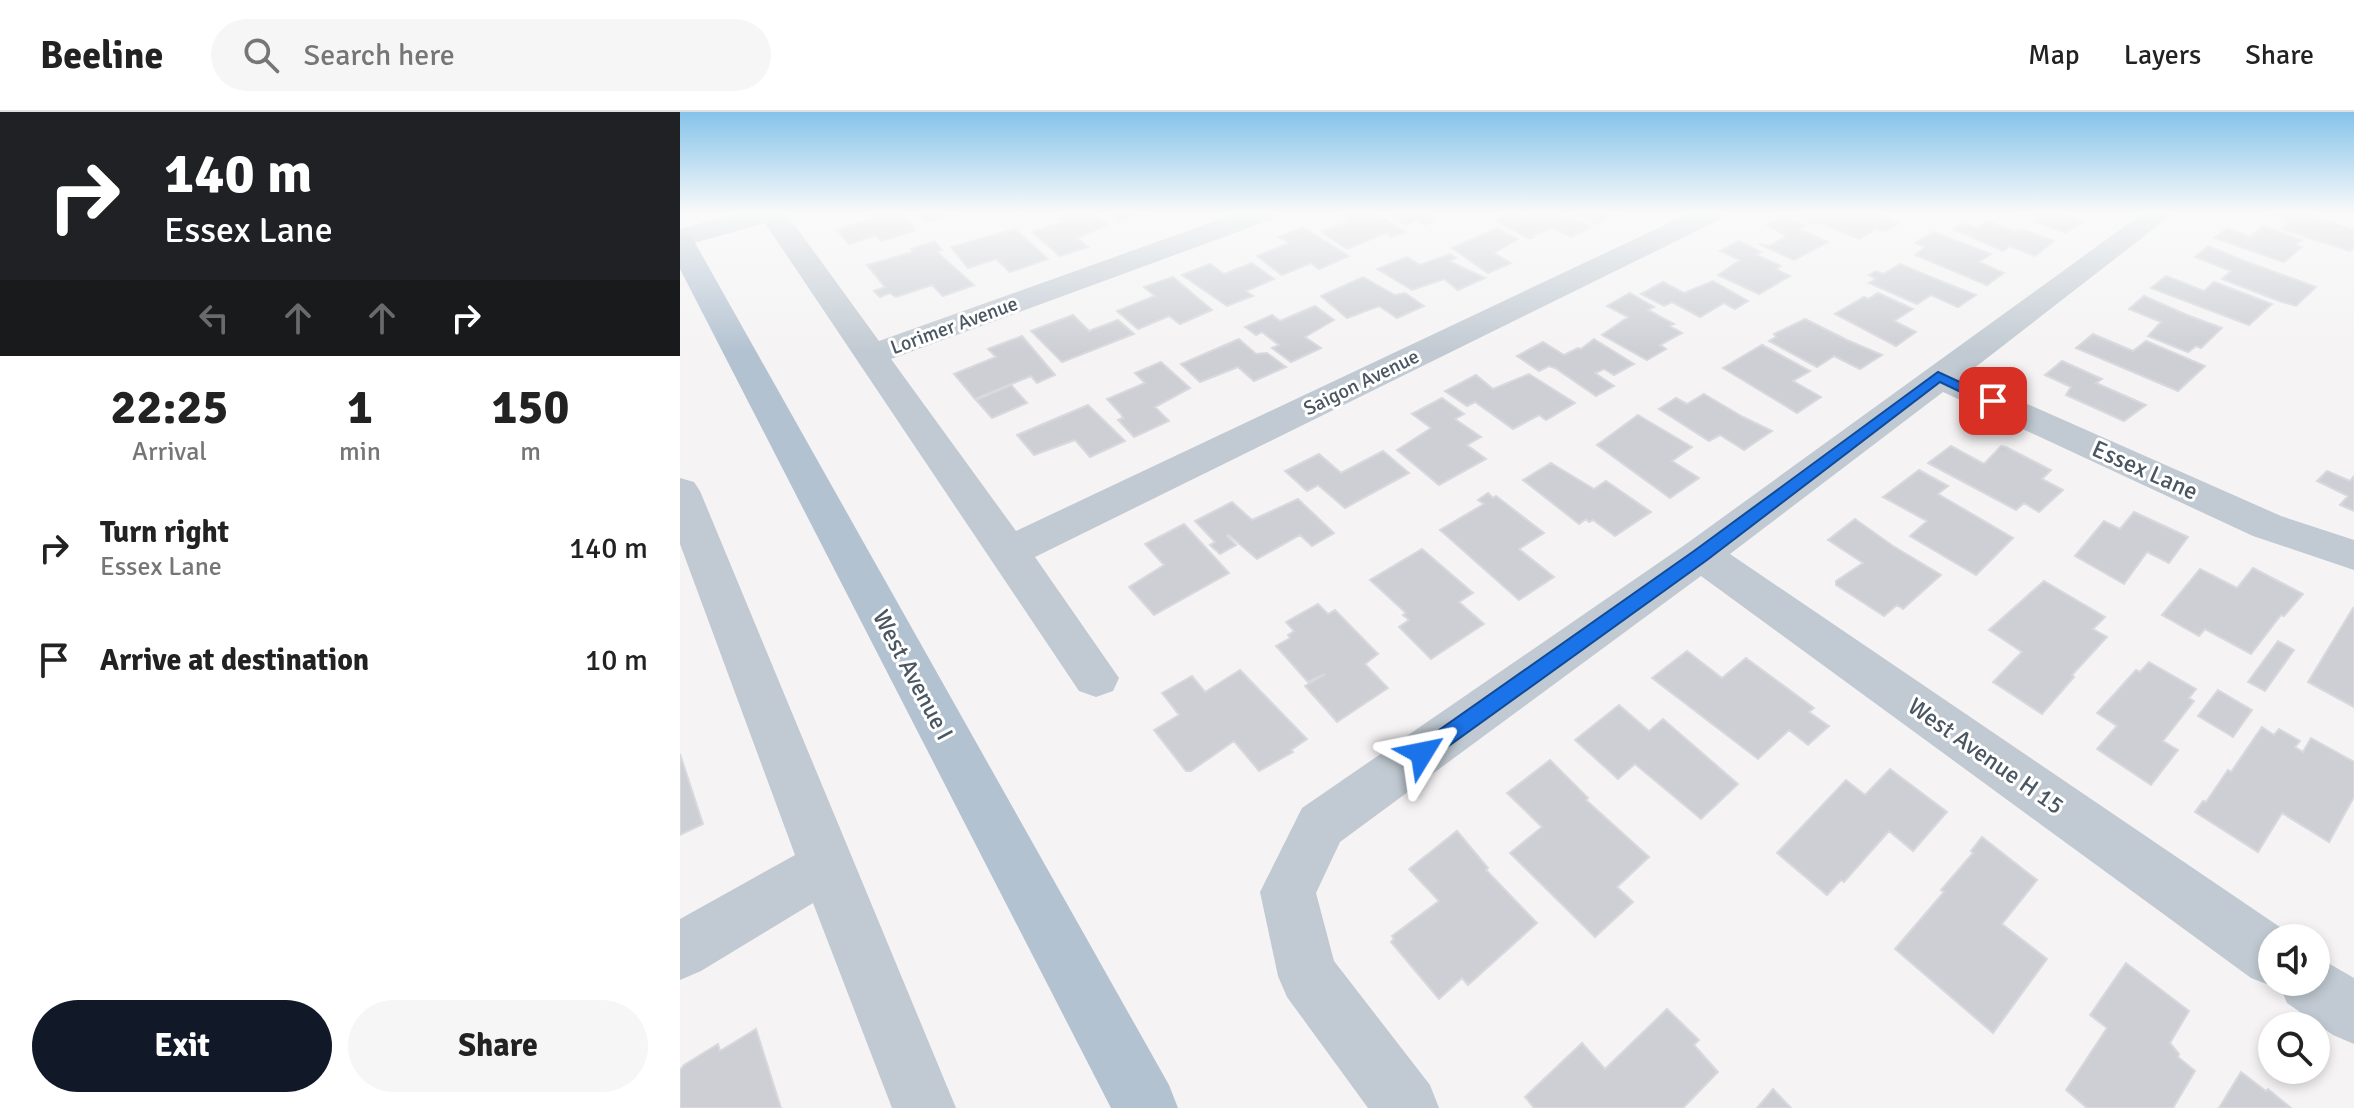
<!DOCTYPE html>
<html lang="en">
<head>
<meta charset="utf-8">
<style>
	:root { --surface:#fff; --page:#f6f6f6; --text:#222; --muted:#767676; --line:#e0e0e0; --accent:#111827 }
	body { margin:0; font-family:Signika,sans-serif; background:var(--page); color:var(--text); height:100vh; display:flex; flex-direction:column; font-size:30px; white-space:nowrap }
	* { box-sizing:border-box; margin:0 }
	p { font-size:26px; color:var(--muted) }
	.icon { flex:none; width:44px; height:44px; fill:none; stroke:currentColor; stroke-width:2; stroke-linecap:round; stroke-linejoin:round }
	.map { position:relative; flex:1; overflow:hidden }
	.details { display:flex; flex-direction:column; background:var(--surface); width:680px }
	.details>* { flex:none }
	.guide { background:#202124; color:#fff; overflow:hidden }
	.fabs { position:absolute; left:1578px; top:812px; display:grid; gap:16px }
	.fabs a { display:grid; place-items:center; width:72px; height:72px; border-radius:50%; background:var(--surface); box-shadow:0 4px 12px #0003; font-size:40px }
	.pin { position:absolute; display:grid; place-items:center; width:68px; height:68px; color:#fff; margin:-34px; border-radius:16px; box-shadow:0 4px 12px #0006 }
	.me { position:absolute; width:88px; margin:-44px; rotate:55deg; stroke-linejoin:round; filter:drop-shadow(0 0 6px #0008) }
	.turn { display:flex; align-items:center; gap:28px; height:168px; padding:0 32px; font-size:36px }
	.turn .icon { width:104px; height:104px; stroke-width:2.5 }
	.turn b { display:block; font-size:56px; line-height:68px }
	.lanes { display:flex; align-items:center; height:76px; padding:0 32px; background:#0003; justify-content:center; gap:40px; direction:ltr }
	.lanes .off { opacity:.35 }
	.eta { display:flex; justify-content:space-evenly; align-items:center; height:136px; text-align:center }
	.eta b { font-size:48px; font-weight:700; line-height:56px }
	.action { display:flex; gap:16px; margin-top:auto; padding:16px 32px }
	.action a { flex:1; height:92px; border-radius:48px; background:var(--accent); color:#fff; font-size:32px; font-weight:700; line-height:92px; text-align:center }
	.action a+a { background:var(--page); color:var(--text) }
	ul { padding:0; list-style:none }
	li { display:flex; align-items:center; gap:24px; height:112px; padding:0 32px }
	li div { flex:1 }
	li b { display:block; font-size:30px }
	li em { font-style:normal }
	header { display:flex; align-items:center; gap:48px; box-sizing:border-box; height:112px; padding:0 40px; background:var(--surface); border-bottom:2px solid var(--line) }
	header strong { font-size:38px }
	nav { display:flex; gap:44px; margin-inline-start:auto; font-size:28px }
	.search { width:560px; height:72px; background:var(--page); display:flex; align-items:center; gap:20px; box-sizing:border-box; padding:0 28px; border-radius:44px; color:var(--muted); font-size:30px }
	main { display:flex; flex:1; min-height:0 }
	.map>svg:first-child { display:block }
</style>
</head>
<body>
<header>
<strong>Beeline</strong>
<div class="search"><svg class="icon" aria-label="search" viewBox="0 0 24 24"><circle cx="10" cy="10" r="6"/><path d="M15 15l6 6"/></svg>Search here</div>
<nav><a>Map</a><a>Layers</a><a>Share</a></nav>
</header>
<main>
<section class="details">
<div class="guide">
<div class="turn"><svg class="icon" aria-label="right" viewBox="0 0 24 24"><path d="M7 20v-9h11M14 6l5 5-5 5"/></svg><div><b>140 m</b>Essex Lane</div></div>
<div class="lanes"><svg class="icon off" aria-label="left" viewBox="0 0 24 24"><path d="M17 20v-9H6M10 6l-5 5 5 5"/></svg><svg class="icon off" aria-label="ahead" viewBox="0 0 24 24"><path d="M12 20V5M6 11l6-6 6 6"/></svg><svg class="icon off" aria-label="ahead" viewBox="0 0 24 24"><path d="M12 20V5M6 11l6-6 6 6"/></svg><svg class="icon" aria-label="right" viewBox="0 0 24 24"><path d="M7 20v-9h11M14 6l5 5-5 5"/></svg></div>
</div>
<div class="eta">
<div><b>22:25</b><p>Arrival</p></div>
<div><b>1</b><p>min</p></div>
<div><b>150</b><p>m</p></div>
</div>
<ul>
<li><svg class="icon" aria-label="right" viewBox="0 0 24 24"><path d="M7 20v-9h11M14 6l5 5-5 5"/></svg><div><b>Turn right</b><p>Essex Lane</p></div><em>140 m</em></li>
<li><svg class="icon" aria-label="arrive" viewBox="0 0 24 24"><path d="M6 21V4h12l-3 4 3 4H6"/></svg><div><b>Arrive at destination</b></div><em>10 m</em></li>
</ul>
<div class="action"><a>Exit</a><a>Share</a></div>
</section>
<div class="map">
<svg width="1674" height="996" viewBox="0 0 1674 996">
	<rect width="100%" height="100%" fill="#f5f3f3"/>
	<path fill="#cdcfd5" stroke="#d7d9de" stroke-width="2" d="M186,101H224L236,118L201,129L196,123L169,132L157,118L192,107Z
		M234,101H277L247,110Z
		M392,101H412L428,113L397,126L408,135L380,144L352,120L382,110L377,106Z
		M426,101H466L438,110Z
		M665,101H696L725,120L712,125L706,121L667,137L641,120L670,108L660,102Z
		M703,101H751L750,103L757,107L744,113L737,108L725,113Z
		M832,101H871L888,108L892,106L912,115L891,125L873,116L851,124L854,125L850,127L814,108Z
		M932,101L935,102L915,112L895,102Z
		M1120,101H1193L1220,111L1204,120L1197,117L1179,127L1141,111L1136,113L1114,104Z
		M1338,101H1383L1403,110L1386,121L1354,109L1360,105Z
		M1583,101H1624L1674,118V135L1670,139L1601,117L1610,109Z
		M1105,104L1127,114L1120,117L1148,130L1114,148L1079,132L1090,134L1106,124L1087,113Z
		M1308,109L1334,120L1344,118L1374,129L1355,144L1330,134L1323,139L1273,117L1284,111L1296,116Z
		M1583,114L1622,128L1616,133L1622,135L1604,150L1534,126L1547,116L1570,125Z
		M623,115L669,144L639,157L631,151L602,163L577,144L609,131L599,125Z
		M817,116L838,127L814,141L831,151L808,161L772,136Z
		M335,117L368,147L330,160L316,147L288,156L271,135Z
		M1253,120L1311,142L1299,150L1324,161L1307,173L1235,143L1245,135L1235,131Z
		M255,129L262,138L257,140L294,173L263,184L252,173L216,185L210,181L200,185L194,179L205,175L187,153L233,140L231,137Z
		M1059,129L1081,140L1075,142L1101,154L1096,157L1110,164L1079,182L1038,163L1060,148L1040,139Z
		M1528,134L1567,150L1636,175L1616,194L1599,189L1542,167L1551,159L1515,145Z
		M770,142L776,146L769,149L805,166L778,178L764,167L732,178L697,157L727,145L740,153Z
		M572,151L594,167L566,179L573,184L547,194L502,163L530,152L544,162Z
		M1220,152L1263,170L1296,183L1278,195L1251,183L1237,192L1189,171L1196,167L1189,163L1196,159L1203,162Z
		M1486,164L1524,179L1534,170L1592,192L1569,213L1471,176Z
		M493,165L532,198L500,212L489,204L458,217L437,199L475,184L464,175Z
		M683,165L715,183L725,181L744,194L717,206L699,194L667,206L641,184Z
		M1033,169L1068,189L1055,197L1044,191L1020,205L992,190L984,194L961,182L983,170L1004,181Z
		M950,181L974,195L968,198L994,212L990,214L1002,221L980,233L986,237L967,248L922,223L948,205L927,194Z
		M1198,181L1233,197L1214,209L1236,220L1216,234L1155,202L1184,185L1188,187Z
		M1464,184L1507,203L1542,216L1521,236L1516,234L1508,240L1468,224L1481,210L1449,197Z
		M635,194L654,208L625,225L641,236L611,250L592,236L599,233L582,220L576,223L565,215L592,203L600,209Z
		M393,203L409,219L438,208L454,222L382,250L351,219Z
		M1125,207L1167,228L1202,243L1180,257L1154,244L1137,255L1089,229L1096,225L1094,222Z
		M1413,222L1453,239L1466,229L1525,254L1498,279L1396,236Z
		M342,224L375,263L357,271L351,264L295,287L274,262L316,245L308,237Z
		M559,227L576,242L587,241L606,255L574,269L558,255L520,270L501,252Z
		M914,227L954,252L934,263L924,257L915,261L934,274L916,284L875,256L869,254L859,259L837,244L863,230L884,243L898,236L901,237Z
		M1082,233L1130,259L1113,269L1141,285L1117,301L1043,256Z
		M1382,249L1422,267L1416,271L1466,293L1444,309L1386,283L1391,275L1365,263Z
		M481,250L510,276L475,295L489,309L454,325L438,308L443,306L441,302L427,287L465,271L455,261Z
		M849,262L895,291L866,308L859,303L833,317L795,290L787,294L765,279L796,263L813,277Z
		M331,273L347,291L312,306L296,288Z
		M1024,282L1063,305L1092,319L1064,338L1040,323L1029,329L979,297L996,286L1007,292Z
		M762,286L784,302L775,307L801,325L787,333L806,347L759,373L717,338L751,316L732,302Z
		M408,293L445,329L410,345L395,328L354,343L337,323Z
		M958,303L1012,335L992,349L1019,366L990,386L917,333Z
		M1271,334L1304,352L1321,334L1326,335L1371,358L1362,367L1383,378L1359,400L1344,391L1336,398L1248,351Z
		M703,339L729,361L665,396L638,373L627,379L605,359L639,342L661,361Z
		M871,351L914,377L926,369L971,400L935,424L913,408L909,410L906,407L899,412L843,368Z
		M1239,358L1268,374L1258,382L1333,426L1296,463L1230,424L1247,409L1203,385Z
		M1647,359L1670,369L1674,364V399L1660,393L1668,384L1637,369Z
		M808,381L813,386L816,384L864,421L839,437L874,465L839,488L760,418L804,392L798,388Z
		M618,387L654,421L632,434L620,423L577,447L549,423L547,424L556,433L540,442L530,433L535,430L515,409L552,390L572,408Z
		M1454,400L1508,425L1489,451L1467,440L1444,472L1395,444L1424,409L1440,417Z
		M1175,407L1213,434L1261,463L1223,497L1217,493L1204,504L1156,473V469L1183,451L1148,428Z
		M504,412L549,461L474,503L449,475L484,453L465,432Z
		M742,437L793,481L779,490L804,512L751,547L719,515L729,508L723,503L726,501L690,468Z
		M1573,456L1623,482L1604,504L1601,503L1571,542L1525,517L1519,524L1482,503L1520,457L1557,476Z
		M1364,469L1425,505L1413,517L1427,525L1392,563L1394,565L1362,602L1313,570L1342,540L1309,518Z
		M638,492L648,502L655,498L698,542L685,552L708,576L657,610L625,574L645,562L628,570L596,534L610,526L608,523L614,519L606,510Z
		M1673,496L1674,497V595L1628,570Z
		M1598,529L1614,538L1585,579L1568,570Z
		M1007,539L1042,566L1066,546L1134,596L1129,600L1149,614L1128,633L1109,618L1078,647L972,566Z
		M1469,550L1516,577L1509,586L1514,589L1483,629L1498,638L1471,673L1417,637L1437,614L1417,601L1456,558L1460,560Z
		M560,558L627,627L611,638L613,640L579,659L554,629L511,659H506L474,618L499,603L482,581L512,564L525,580Z
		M1538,578L1572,598L1553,625L1518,604Z
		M939,593L969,619L983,607L1058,672L1021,707L955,652L938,667L895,628Z
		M1582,615L1594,623L1599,617L1620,629L1615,635L1623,640L1631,626L1674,650V685L1649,730L1602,701L1578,740L1515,700L1523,689L1526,690L1548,658L1551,660Z
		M0,642L23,712L0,723Z
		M870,648L908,686L906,688L969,745L937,775L953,790L915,825L830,741L862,715L827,681Z
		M1210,657L1267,700L1233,739L1209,719L1164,770L1161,768L1147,783L1097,741L1166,668L1185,683Z
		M777,719L808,756L806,758L857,811L788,873L782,866L759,887L711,830L714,827L712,824L759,789L729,757Z
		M1302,725L1357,768L1322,812L1367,847L1313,921L1215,837L1264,780L1261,778L1293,741L1291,739Z
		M1446,851L1509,899L1490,931L1499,942L1498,945L1515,959L1493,996H1407L1386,978L1427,916L1410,903Z
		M987,897L1019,928L1014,933L1038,960L1003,996H854L845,985L902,931L925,957Z
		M76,917L101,996H0V958L4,953L38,932L40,939Z
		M1561,960L1586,979L1588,977L1611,996H1539Z
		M1093,977L1111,996H1077Z"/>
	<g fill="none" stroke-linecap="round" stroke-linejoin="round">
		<path fill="#c1cad2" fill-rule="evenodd" d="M60,101H106L199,229L558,101H597L593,107L211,247L336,419L1010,101H1045L1041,107L355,445L439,566L433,579L416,585L399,579L85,111L0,135V117Z
			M1463,101H1494L1284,264L1601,404L1674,428V458L1573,424L1263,280L1050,442L1613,824L1592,826V870H1636V844L1674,866V932L1653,923L1607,891L1599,871L1592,874L1571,866L1021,464L660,730L636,781L654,849L750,973L759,996H688L607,885L598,864L580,780L622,696L1006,432Z
			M0,366L14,370L20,379L276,996H212L133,791L21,859L0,868V807L115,743L0,432Z"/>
		<path fill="#b3c2d1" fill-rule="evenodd" d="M0,120L10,123L14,129L489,973L498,996H431L0,157Z"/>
	</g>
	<linearGradient id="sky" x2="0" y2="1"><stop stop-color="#85c3ea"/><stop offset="0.42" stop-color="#fafafa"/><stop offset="1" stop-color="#fafafa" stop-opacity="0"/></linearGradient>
	<rect width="1674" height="240" fill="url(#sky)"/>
	<path fill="#1a73e8" stroke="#114b97" stroke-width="2" d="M1258,260L1321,289L1313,294L1308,293L1260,270L1027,448L749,648L742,650L735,648L732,641L735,635L1014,439Z"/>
	<g text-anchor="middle" stroke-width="6" stroke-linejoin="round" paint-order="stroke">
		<g font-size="20" fill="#4a5661" stroke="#fff">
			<text transform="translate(274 213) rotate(-20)" y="7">Lorimer Avenue</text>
			<text transform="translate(681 270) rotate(-26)" y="7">Saigon Avenue</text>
		</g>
		<g font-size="24" fill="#4a5661" stroke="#fff">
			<text transform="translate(1465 358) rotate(24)" y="8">Essex Lane</text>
			<text transform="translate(233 563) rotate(62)" y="8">West Avenue I</text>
			<text transform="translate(1306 644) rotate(35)" y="8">West Avenue H 15</text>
		</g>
	</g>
</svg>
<div class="fabs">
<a><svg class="icon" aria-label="sound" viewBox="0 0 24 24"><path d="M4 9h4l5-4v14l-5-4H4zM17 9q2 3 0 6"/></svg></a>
<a><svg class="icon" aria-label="search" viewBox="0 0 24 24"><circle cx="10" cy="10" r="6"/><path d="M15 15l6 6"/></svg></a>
</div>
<div class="pin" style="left:1313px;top:289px;background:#d93025"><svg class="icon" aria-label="arrive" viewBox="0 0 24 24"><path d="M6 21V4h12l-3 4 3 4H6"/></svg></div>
<svg class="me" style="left:742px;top:641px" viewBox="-20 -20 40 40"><path d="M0-17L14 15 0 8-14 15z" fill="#1a73e8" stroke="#fff" stroke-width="4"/></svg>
</div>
</main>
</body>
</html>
